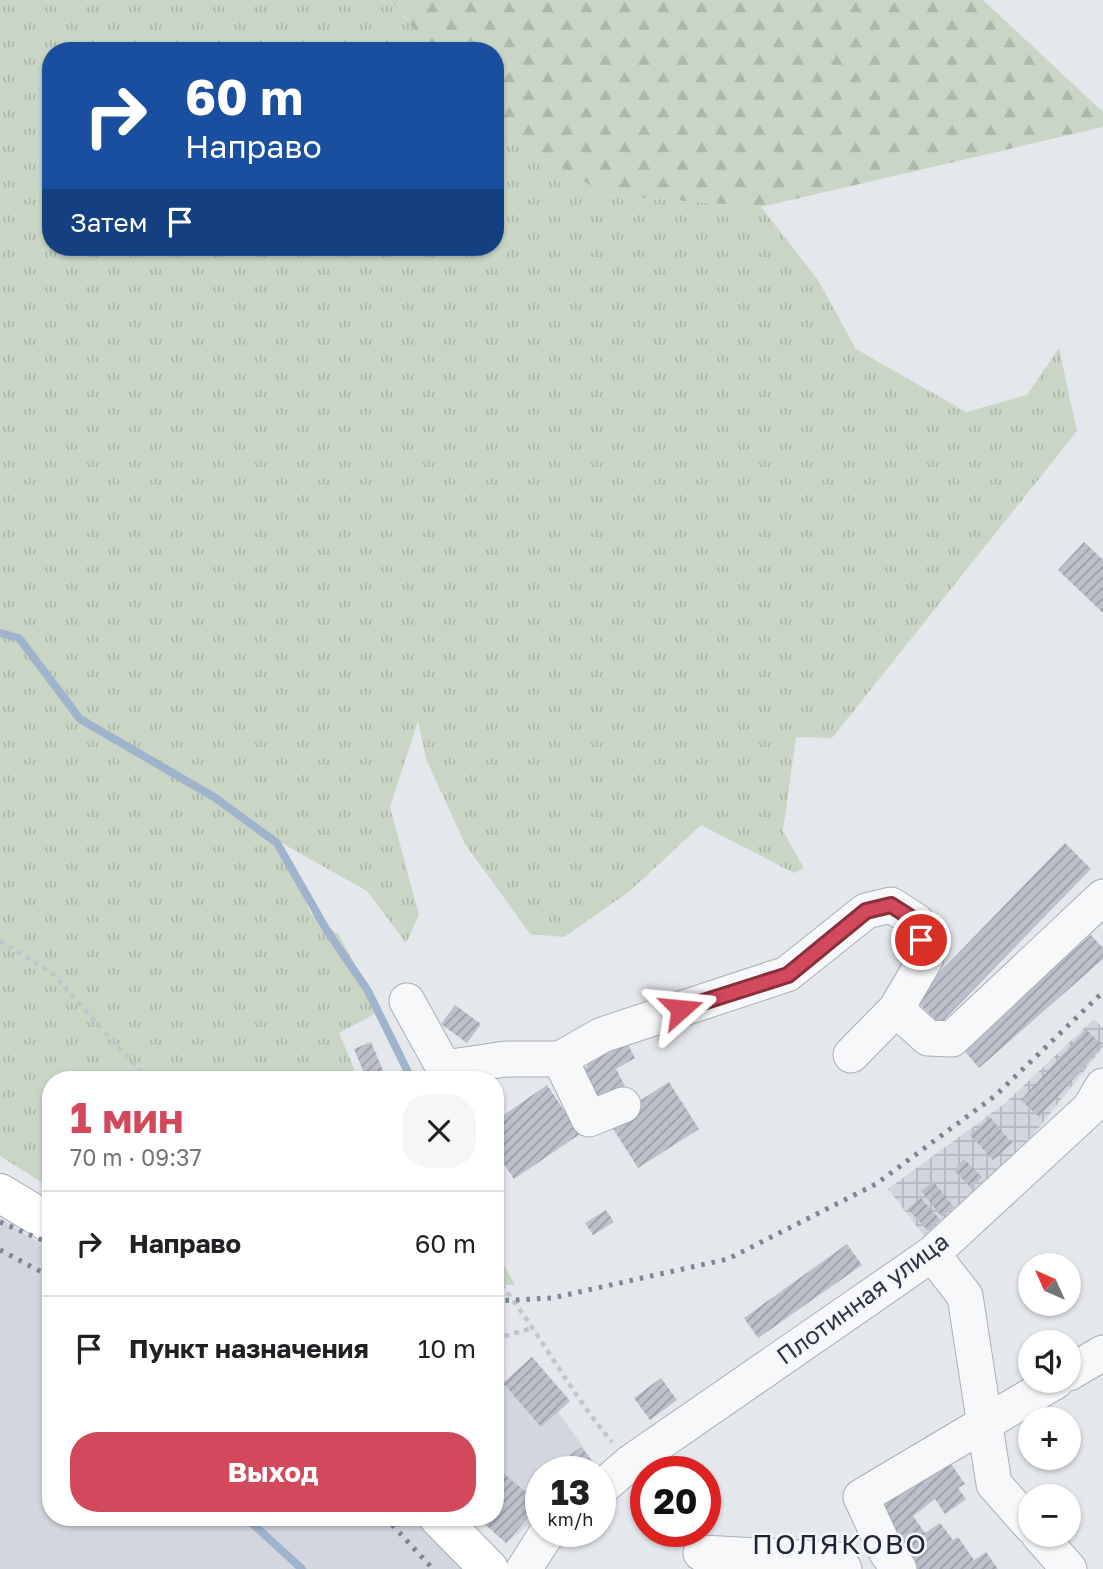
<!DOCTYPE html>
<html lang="ru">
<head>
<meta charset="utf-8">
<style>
	:root { --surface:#fff; --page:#f6f6f6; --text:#202124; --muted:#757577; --line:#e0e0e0; --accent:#d1495b }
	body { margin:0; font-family:"Golos Text",sans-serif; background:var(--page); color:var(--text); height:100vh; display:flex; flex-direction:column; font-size:26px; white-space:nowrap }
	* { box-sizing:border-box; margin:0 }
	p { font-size:23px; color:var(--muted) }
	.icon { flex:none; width:38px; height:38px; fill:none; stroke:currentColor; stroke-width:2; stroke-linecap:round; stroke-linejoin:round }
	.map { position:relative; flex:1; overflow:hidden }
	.drawer { position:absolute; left:42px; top:1071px; width:462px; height:455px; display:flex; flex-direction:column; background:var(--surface); border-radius:28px; box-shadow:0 2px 5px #0004 }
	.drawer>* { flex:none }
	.banner { position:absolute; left:42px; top:42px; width:462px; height:214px; border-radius:28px; box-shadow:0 2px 5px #0004; background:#1a4fa0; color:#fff; overflow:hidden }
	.needle { width:46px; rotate:315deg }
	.buttons { position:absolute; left:1018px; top:1253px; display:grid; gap:14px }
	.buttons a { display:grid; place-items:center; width:63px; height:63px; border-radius:50%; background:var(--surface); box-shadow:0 2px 5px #0004; font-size:35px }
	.speed { position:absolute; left:525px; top:1456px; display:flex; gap:14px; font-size:35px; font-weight:700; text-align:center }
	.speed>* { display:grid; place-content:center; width:91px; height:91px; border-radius:50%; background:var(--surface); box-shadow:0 2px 5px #0004; line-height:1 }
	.speed small { font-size:18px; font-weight:400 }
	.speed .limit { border:10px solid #d22; background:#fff; color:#111 }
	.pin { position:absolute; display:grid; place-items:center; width:60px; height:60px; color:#fff; margin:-30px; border:4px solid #fff; border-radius:50%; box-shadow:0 2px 7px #0007 }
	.me { position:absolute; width:77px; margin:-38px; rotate:72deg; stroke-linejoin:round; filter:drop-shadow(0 0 5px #0008) }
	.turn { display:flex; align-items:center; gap:24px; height:147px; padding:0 28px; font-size:32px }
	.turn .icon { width:91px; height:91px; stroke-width:2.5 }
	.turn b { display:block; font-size:49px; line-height:60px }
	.then { display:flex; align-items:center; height:66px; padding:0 28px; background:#0003; gap:14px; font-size:26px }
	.round { display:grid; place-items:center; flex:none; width:74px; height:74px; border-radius:28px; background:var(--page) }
	.headline { display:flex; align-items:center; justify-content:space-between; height:119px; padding:0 28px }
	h1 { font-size:42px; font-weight:700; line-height:52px; color:var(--accent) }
	.primary-button { display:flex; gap:14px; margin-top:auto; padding:14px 28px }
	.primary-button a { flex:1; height:80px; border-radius:28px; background:var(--accent); color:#fff; font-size:28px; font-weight:700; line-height:80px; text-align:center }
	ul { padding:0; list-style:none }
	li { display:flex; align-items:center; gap:21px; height:105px; padding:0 28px; border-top:2px solid var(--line) }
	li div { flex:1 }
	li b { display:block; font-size:26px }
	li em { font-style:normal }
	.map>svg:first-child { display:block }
</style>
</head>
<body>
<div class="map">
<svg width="1103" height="1569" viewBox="0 0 1103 1569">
	<defs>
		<pattern id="industrial-grid" width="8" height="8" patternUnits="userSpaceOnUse" patternTransform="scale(1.75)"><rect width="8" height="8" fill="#d2d6de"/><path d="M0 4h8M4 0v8" fill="none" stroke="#b4b8c0"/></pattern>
		<pattern id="grass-tufts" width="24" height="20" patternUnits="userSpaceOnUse" patternTransform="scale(1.75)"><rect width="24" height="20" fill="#c9d6c5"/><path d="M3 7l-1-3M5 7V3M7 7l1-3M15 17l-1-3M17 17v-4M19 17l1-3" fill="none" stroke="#adb8ab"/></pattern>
		<pattern id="forest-firs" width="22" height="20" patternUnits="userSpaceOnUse" patternTransform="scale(1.75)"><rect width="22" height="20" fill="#c9d6c5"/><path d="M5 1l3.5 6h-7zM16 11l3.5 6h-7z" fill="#adb8ab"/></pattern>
		<pattern id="building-hatch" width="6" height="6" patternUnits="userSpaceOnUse" patternTransform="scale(1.75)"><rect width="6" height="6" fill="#bbc0ca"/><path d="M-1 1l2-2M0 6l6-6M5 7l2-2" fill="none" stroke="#989da6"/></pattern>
	</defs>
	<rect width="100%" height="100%" fill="#e4e7ec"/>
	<path fill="#d2d6de" d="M0,1218L51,1250V1517H411L463,1569H0Z
		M532,1357L570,1401L558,1412L598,1468L593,1472H541V1515L506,1543L477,1517H495V1390Z"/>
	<path fill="url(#industrial-grid)" d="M1094,1019L1103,1028V1047L1033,1135L925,1237L888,1189L1004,1104Z"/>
	<path fill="url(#grass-tufts)" d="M0,0H391L431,51H51V247H495V129L607,195L761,207L818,280L856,349L966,412L1027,395L1059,348L1077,431L832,738L796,737L783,831L804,868L794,873L701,825L630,891L564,937L530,934L465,844L426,759L418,721L390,807L419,915L406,943L367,891L278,841L311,914L339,935L380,1011L339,1033L359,1080H51V1188L0,1156Z
		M495,1249L515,1285H495Z"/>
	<path fill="url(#forest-firs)" d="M391,0H983L1103,112V127L761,207L607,195L495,129V51H431Z"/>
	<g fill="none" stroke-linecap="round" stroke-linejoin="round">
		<path stroke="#9fb4cc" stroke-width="8" d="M0,633L19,638L80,719L214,797L277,843L326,929L368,991L412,1080
			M495,1283L499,1291L495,1292
			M245,1517L302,1569"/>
	</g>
	<path fill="url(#building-hatch)" d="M1084,542L1103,560V613L1058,570Z
		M1065,843L1091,869L940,1024L914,999Z
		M1091,935L1103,948V959L979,1068L962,1048Z
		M455,1005L481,1024L467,1043L441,1024Z
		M1086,1029L1103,1046L1039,1117L1021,1100Z
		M623,1035L635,1058L616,1069L625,1086L594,1104L577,1073L588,1066L583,1057Z
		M371,1042L387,1080H367L354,1049Z
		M669,1082L699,1129L638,1168L608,1121Z
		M547,1085L580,1134L514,1179L495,1151V1121Z
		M990,1117L1012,1143L993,1160L970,1135Z
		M964,1159L982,1177L971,1188L954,1170Z
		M933,1181L954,1207L942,1217L921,1191Z
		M921,1198L940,1220L928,1231L908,1209Z
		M606,1210L614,1222L593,1235L585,1223Z
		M847,1244L862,1265L758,1338L744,1318Z
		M532,1357L570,1401L541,1427L503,1383Z
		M661,1378L677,1400L650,1420L634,1398Z
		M581,1447L594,1464L584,1472H562L557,1465Z
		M949,1461L965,1484L958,1488L966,1499L945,1514L935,1499L913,1516L925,1533L940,1523L953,1540L958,1537L974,1560L986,1552L998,1569H909L898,1553L907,1547L878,1507L898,1493L900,1495Z
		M495,1466L540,1504L506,1543L477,1517H495Z"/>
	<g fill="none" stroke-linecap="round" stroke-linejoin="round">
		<defs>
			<path id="minor" d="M407,1001L444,1068L506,1059H560L602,1035L787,974L866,911L891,905L916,921L926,958L896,1009L928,1038L952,1039L1103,897
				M851,1055L896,1009
				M560,1059L589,1119L623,1105
				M932,1254L965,1296L994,1484L1031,1526
				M1069,1373L1103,1353
				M600,1489L630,1463L932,1254L1090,1108L1103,1086
				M1039,1535L1069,1569
				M701,1553L838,1560L844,1569
				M524,1569L545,1536L551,1531
				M899,1569L887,1553L861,1497L1056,1381"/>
			<path id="major" d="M0,1193L51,1224
				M438,1517L489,1569"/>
		</defs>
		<use href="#minor" stroke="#a9aeb7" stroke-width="37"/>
		<use href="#major" stroke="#a3abb8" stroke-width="40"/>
		<path stroke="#c2c5cb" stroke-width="4.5" stroke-dasharray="5 5" stroke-linecap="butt" d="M0,941L52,973L148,1080
			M495,1277C538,1329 568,1390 612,1442
			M495,1339L533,1328"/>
		<use href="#minor" stroke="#f7f8fa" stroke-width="35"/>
		<use href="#major" stroke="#fff" stroke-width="38"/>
		<path stroke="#7d8696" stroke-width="5" stroke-dasharray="3.5 7" stroke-linecap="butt" d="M0,1222L51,1244
			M0,1250L51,1277
			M495,1301L552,1298L728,1259L876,1184L996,1095L1103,992
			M385,1517L433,1569"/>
	</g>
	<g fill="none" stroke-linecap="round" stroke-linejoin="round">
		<defs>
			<path id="route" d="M681,1009L788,975L866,911L891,905L916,921L921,940"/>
		</defs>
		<use href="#route" stroke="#882f3b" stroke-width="18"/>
		<use href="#route" stroke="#d1495b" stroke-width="12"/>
	</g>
	<g text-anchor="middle" stroke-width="5" stroke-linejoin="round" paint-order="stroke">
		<g font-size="24" fill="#2b3445" stroke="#f4f6f9">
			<text transform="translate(863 1299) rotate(-36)" y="8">Плотинная улица</text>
		</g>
		<g font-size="28" letter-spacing="2" fill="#1d2536" stroke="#f4f6f9">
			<text x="840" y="1554">ПОЛЯКОВО</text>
		</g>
	</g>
</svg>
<div class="buttons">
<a><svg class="needle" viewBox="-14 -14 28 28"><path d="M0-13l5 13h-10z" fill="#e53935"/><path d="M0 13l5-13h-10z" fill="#757577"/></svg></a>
<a><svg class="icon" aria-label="sound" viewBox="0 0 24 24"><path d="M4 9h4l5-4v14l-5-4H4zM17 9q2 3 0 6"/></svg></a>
<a>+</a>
<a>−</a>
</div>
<div class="speed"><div>13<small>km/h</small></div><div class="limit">20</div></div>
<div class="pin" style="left:921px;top:940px;background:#d93025"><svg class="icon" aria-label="arrive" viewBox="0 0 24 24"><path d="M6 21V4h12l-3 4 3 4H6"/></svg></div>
<svg class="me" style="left:681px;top:1009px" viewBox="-20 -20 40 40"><path d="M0-17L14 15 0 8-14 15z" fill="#d1495b" stroke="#fff" stroke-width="4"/></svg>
<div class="banner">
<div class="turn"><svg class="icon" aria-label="right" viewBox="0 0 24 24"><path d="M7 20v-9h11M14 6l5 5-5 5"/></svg><div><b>60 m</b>Направо</div></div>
<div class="then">Затем<svg class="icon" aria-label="arrive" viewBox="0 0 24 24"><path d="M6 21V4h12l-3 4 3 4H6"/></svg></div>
</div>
<section class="drawer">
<div class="headline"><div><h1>1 мин</h1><p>70 m · 09:37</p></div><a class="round"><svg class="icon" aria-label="close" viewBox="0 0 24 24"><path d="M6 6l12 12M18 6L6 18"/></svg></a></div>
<ul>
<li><svg class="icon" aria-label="right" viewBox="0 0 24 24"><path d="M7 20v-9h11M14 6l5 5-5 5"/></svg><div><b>Направо</b></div><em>60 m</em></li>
<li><svg class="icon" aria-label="arrive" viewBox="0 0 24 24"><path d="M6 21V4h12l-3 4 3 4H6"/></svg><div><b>Пункт назначения</b></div><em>10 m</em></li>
</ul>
<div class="primary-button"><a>Выход</a></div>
</section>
</div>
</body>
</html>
